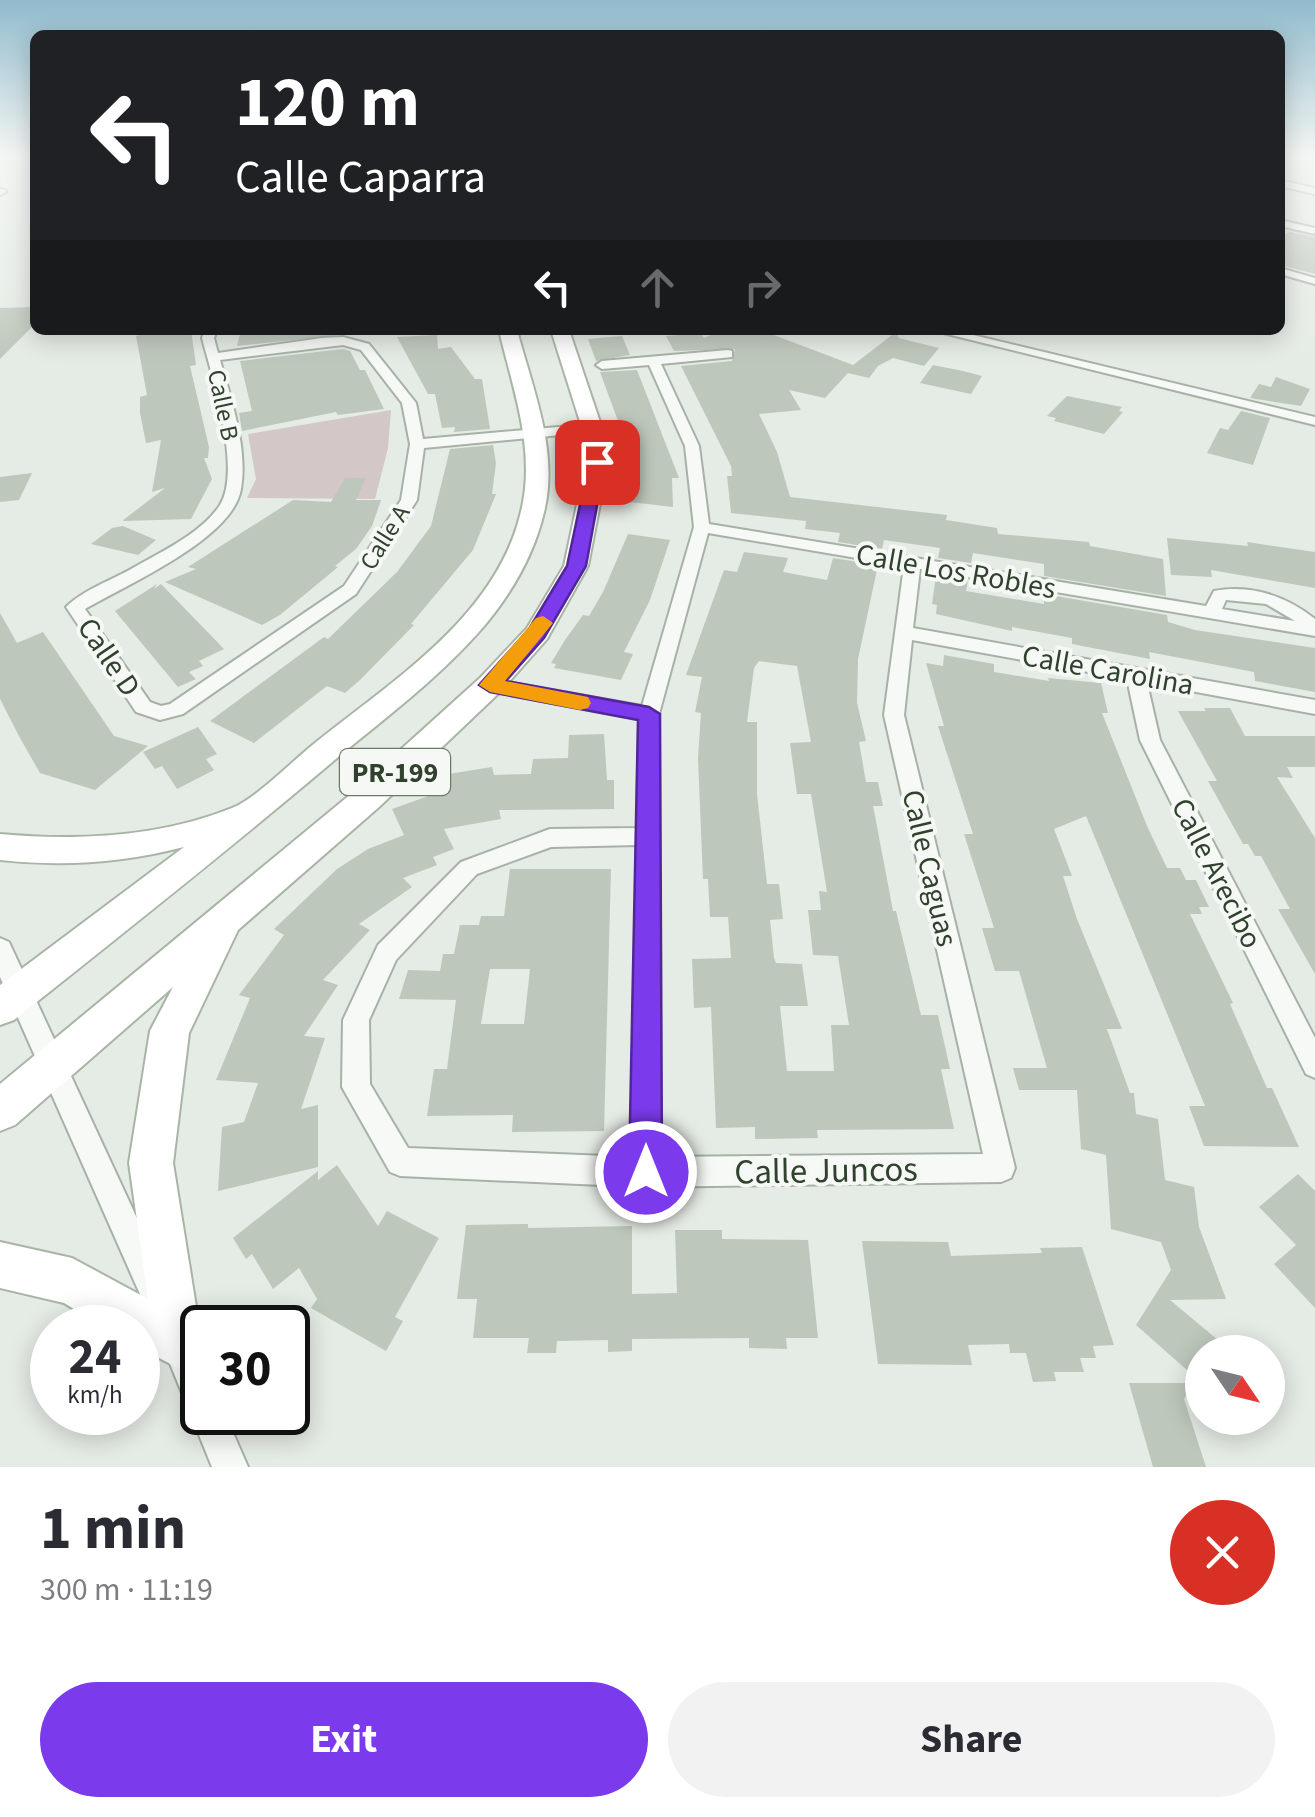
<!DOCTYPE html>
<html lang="en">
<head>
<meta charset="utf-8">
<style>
	:root { --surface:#fff; --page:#f2f2f3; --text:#2b2b33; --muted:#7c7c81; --accent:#7c3aed }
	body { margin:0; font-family:"Source Sans 3",sans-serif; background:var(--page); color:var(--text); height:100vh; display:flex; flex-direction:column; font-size:38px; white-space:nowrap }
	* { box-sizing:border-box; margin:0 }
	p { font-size:32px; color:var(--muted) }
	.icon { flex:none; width:55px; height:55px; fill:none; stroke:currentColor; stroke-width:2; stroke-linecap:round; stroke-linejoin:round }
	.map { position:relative; height:1467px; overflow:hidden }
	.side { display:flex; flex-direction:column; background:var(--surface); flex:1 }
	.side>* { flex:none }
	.banner { position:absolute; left:30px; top:30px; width:1255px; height:305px; border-radius:15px; box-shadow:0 5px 25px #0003; background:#202124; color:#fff; overflow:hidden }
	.needle { width:65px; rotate:125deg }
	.tools { position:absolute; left:1185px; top:1335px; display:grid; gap:20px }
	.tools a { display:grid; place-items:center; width:100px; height:100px; border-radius:50%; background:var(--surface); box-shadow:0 5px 25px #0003; font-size:50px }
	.speed { position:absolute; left:30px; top:1305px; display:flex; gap:20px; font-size:50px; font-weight:700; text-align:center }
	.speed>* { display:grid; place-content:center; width:130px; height:130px; border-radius:50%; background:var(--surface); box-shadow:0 5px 25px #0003; line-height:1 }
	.speed small { font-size:25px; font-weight:400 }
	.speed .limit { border:5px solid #111; border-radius:15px; background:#fff; color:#111 }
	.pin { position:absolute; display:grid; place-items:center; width:85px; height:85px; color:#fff; margin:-42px; border-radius:20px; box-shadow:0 5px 15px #0006 }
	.me { position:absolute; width:110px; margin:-55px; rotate:0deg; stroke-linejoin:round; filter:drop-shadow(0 0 8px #0008) }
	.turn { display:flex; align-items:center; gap:35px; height:210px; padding:0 40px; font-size:45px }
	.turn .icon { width:130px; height:130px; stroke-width:2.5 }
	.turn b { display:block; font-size:70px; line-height:85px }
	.lanes { display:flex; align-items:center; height:95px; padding:0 40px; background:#0003; justify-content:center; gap:50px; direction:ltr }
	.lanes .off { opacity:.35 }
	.round { display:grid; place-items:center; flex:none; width:105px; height:105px; border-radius:52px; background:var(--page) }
	.headline { display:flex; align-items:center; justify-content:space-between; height:170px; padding:0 40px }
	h1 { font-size:60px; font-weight:700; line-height:75px }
	.primary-button { display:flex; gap:20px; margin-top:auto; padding:20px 40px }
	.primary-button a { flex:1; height:115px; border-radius:60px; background:var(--accent); color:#fff; font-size:40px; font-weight:700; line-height:115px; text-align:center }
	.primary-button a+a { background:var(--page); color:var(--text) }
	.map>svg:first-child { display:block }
</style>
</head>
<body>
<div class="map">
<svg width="1315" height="1467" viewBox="0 0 1315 1467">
	<rect width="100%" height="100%" fill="#e5ebe5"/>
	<path fill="#d4c7c7" d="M391,410L388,448L375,499L247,498L256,479L248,434Z"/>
	<path fill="#bec7bc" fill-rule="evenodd" d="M1290,232L1315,237V274L1280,265V237Z
		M35,307V324L0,359V308Z
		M150,330H191L196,365L190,366L209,447L208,458H204L212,479L191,519L122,521L165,488L152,492L161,440L146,443L140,413V397L147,395L136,336L151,333Z
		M241,330H347L348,334L237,346Z
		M722,330H761L853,365L896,332L899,338L939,348L924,366L893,358L878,366L869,378L848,373L825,398L789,390L801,410L759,414L777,452L790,497L947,515L946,520L997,528L998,534L1089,542L1090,546L1163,559L1166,596L1044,576V564L973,553L971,563L938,558L940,548L884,540L882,549L838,542L840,533L805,529L806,521L731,513L727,476H732L731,466L681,366L732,361L735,349L674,351L666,336L701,333L704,338Z
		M437,335L438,349L451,347L475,379H482L490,429L454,432L455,427L442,428L435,394H428L397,337Z
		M622,336L630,355L596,361L588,339Z
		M343,349L350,351L360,370H365L384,409L338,415L336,412L242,431L239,413L252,411L240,361Z
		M933,365L963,371L982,376L971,394L920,383Z
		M637,370L679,478H672L673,507L630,502L635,467L600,372Z
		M1276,377L1310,389L1301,406L1250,398L1259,384L1271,387Z
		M1067,396L1122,407L1119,411L1123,412L1104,434L1054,421L1056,418L1047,416Z
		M1241,411L1270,418L1253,465L1207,453L1220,428L1228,430Z
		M493,445L496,463L492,494H496L473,550L411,624L414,625L360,680L345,693L327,686L254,743L210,721L324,637L328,639L397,572L431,526L450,449Z
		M32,473L19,500L0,502V477Z
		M345,478H366L356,500H381L372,526L356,549L335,566L338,567L280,615L262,625L165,582L196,569L188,567L293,500L331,502Z
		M123,526L156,540L138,555L91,544L112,528Z
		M628,534L670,540L650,600L624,652L633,654L621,680L554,668L556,664L551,663L565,640L583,615L589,616L603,592Z
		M1167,538L1248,546L1247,542L1315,552V588L1211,570L1212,577L1171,575Z
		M744,552L788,558L783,572L827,580L833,558L878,565L858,659L857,703L866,741L859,742L866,782H878L883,806H873L875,816L893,911H896L921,1015H938L950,1069H941L954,1129L817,1130L818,1138L755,1139V1127L716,1128L711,1007L694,1008L692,959L731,958L728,917H710L708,879H703L698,758L701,713L695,712L702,677L686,675L724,570L737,572ZM759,661L797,666L811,742L790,743L797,794H811L827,892L819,891L821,910H808L813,955L838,956L849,1025H831L834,1071H787L780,1006H808L802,964L776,963L774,958L770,920L783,919L779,884H767L757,794V722H747L754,668Z
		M936,576L968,581L966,591L1044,604V594L1167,615L1168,622L1195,630L1315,648V692L1255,681L1254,672L1149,652L1150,659L1072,644V638L1012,627V631L936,614L937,605L932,604Z
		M157,584L154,589L161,584L224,649L199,661L203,666L189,672L196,679L178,687L115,611Z
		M0,613L17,643L43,632L114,736L148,746L95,790L40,773L20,738L0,699Z
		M944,655L994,664V672L1049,681L1048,678L1101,683L1108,713H1102L1147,826L1167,868H1180L1186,880H1196L1209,907H1199L1202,914H1190L1233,1003L1230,1004L1267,1088H1272L1299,1147L1204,1146L1189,1106H1205L1086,816L1054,829L1072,876H1063L1077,919L1122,1029H1107L1130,1093H1134L1136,1114L1158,1119L1165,1180L1194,1187L1199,1227L1226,1299L1170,1300L1218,1340L1210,1352H1202V1366L1196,1378L1136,1325L1171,1270L1161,1242L1111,1229L1106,1155L1081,1149L1077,1090H1019L1013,1068H1047L1019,971H995L982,928H994L964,834H973L938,726H944L926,663L943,666Z
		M1204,708H1230L1245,736H1315V767H1287L1293,778L1277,777L1315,838V974L1278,909H1290L1261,856H1255L1248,844H1243L1208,781H1217L1178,711H1206Z
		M198,727L217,754L206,759L214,770L177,789L162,766L155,769L143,752Z
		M604,734L607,780H614V809L499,810L501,819L444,829L454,849L433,857L437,865L403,878L412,887L359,924L370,930L323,980L338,985L304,1036L325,1038L301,1109L318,1105V1167L218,1191L222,1127L244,1122L258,1083L216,1080L250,998L239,995L284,935L274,929L337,869L368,849L404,835L392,809L451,788L449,774L492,767L494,775L531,774L533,759L568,758L569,735Z
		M510,869H611L604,1131L512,1132L513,1115L427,1116L434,1069H447L456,1000L399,999L408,970L440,971L443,954H454L460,925H479L481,916H504ZM490,969H530L524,1024H481Z
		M337,1165L378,1226L387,1211L439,1238L395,1317L403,1321L386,1351L311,1308L317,1299L299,1268L273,1289L252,1254L246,1259L233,1238L318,1171V1180Z
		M1298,1174L1315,1191V1308L1274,1264L1296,1245L1259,1207Z
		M528,1224V1228L632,1226V1294L677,1293L675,1230H722V1239L808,1240L818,1338H786L787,1349L749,1348V1338L632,1339V1351L608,1352V1340L557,1341L556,1353H527L529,1338H473L477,1299H457L466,1225Z
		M862,1241L948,1242L951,1256L1042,1253L1040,1248L1082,1247L1114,1345L1093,1346L1096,1358H1080L1084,1372H1054L1056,1381L1033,1382L1026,1353H1010L1009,1344L968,1345L972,1365L878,1364Z
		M1129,1383H1193L1184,1399L1206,1467H1153Z"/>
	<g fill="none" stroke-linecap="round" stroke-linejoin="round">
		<defs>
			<path id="street" d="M1280,180L1315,188V194L1280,186Z
				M0,189L5,190L6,192L0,195Z
				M1280,220L1315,228V234L1280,226Z
				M1280,268L1315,278V284L1280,274Z
				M205,330H217L214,338L218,353L322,338L343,337L369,344L416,403L423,439L592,424L599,428L592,432L424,448L417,500L356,594L183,714L160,720L136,712L66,607C83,590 112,580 133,568C161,552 202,533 220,505C242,470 212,376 202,338ZM343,345L361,350L402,403L410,444L401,500L344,586L170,704L161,706L150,702L85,609C126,585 233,539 241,489C248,448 231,399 220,360Z
				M931,330H952L1315,417V425Z
				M728,350L732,351V357L661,364L699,446L709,524L1206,606L1214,591C1251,584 1286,596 1315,619V636L920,569L913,628L1315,700V714L1147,683L1160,740L1315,1038V1078L1306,1074L1140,740L1127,679L912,640L904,715L1015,1168L1011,1178L1001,1182L645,1187L400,1176L390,1172L342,1087L343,1020L378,945L461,862L550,829L637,828L639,719L490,691L481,685L490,679L642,706L694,527L685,446L649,365L602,369L596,365L602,361ZM708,533L904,566L884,715L983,1154L659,1157V714ZM1226,600L1266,604L1295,621L1222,609ZM637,845L631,1157L408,1148L370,1084L369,1020L396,960L477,874L551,847Z
				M0,938L9,942L165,1279L170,1290L165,1301L154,1306L143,1301L0,977Z
				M176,1323L187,1328L202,1363V1412H224L248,1467H212L160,1339L165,1328Z"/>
			<path id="primary" d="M499,330H517C532,387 558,448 545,508C535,554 510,597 478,633C436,680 385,718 337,758C231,848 122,934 14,1020L0,1025V985L184,847C122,863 63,867 0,860V834C76,841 160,837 232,808C257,798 292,761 315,743C396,678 503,612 523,502C534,444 512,386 499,330Z
				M551,330H569L602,428L608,462L588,566L547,639L500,692L379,807L238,930L189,1033L173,1163L202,1344L195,1361L178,1368L138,1347V1328H105L64,1303L0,1288V1242L72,1258L148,1299L129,1163L150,1031L173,987L15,1125L0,1131V1084L357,789L480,678L527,628L564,566L586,462L582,428Z"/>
		</defs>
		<use href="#street" stroke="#a7b2a7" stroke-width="4"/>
		<use href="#primary" stroke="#a8b5a5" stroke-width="4"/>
		<use href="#street" fill="#f7f9f7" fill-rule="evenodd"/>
		<use href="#primary" fill="#fff" fill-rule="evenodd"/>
	</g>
	<linearGradient id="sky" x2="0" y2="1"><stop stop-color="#90bbcd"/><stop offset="0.43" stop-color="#f3f6f3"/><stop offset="1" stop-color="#f3f6f3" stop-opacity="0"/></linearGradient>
	<rect width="1315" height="361" fill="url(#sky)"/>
	<path fill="#7c3aed" stroke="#51269a" stroke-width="2.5" d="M597,457L605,462L586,566L544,638L506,681L649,707L660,714L662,1172L657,1183L646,1188L634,1183L629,1172L638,720L490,692L479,685L529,629L567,566L589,462Z"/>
	<path fill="#f59e0b" d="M543,616L553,623L505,681L588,697L591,703L588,708L580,710L490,692L479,685L536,618Z"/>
	<g text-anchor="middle" stroke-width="8" stroke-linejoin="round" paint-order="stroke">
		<g font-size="25" fill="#30422e" stroke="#f5f8f4">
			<text transform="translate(224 405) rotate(78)" y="9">Calle B</text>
			<text transform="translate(384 537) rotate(-58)" y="9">Calle A</text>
		</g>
		<rect fill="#f5f8f4" stroke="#6b7969" stroke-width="2.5" x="340" y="749" width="110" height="46" rx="8"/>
		<g font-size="28" font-weight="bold" fill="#30422e">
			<text x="395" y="782">PR-199</text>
		</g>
		<g font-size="30" fill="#30422e" stroke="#f5f8f4">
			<text transform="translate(956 571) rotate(10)" y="10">Calle Los Robles</text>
			<text transform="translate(109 657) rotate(56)" y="10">Calle D</text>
			<text transform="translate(1108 670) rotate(10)" y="10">Calle Carolina</text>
			<text transform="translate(930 868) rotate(77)" y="10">Calle Caguas</text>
			<text transform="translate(1217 873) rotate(63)" y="10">Calle Arecibo</text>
		</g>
		<g font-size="35" fill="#30422e" stroke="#f5f8f4">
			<text transform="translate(826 1170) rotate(-1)" y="12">Calle Juncos</text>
		</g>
	</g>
</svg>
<div class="tools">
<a><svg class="needle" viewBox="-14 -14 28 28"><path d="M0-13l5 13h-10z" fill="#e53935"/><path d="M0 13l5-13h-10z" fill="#7c7c81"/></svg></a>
</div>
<div class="speed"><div>24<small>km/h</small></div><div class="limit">30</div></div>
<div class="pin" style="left:597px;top:462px;background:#d93025"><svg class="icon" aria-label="arrive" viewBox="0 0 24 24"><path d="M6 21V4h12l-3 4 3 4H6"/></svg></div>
<svg class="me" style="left:646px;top:1172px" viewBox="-20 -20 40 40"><circle r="17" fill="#7c3aed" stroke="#fff" stroke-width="3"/><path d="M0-11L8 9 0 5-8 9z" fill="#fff"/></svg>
<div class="banner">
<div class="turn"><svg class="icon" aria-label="left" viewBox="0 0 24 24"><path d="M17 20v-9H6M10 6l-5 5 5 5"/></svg><div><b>120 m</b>Calle Caparra</div></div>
<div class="lanes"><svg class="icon" aria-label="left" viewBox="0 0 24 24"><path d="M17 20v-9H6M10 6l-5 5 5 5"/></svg><svg class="icon off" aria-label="ahead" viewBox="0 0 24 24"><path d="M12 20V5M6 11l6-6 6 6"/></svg><svg class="icon off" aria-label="right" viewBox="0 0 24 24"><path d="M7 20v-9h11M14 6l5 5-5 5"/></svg></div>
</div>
</div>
<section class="side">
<div class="headline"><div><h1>1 min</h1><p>300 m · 11:19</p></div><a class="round" style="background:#d93025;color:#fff"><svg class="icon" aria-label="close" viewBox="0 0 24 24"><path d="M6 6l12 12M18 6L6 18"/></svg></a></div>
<div class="primary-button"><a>Exit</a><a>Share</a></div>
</section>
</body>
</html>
